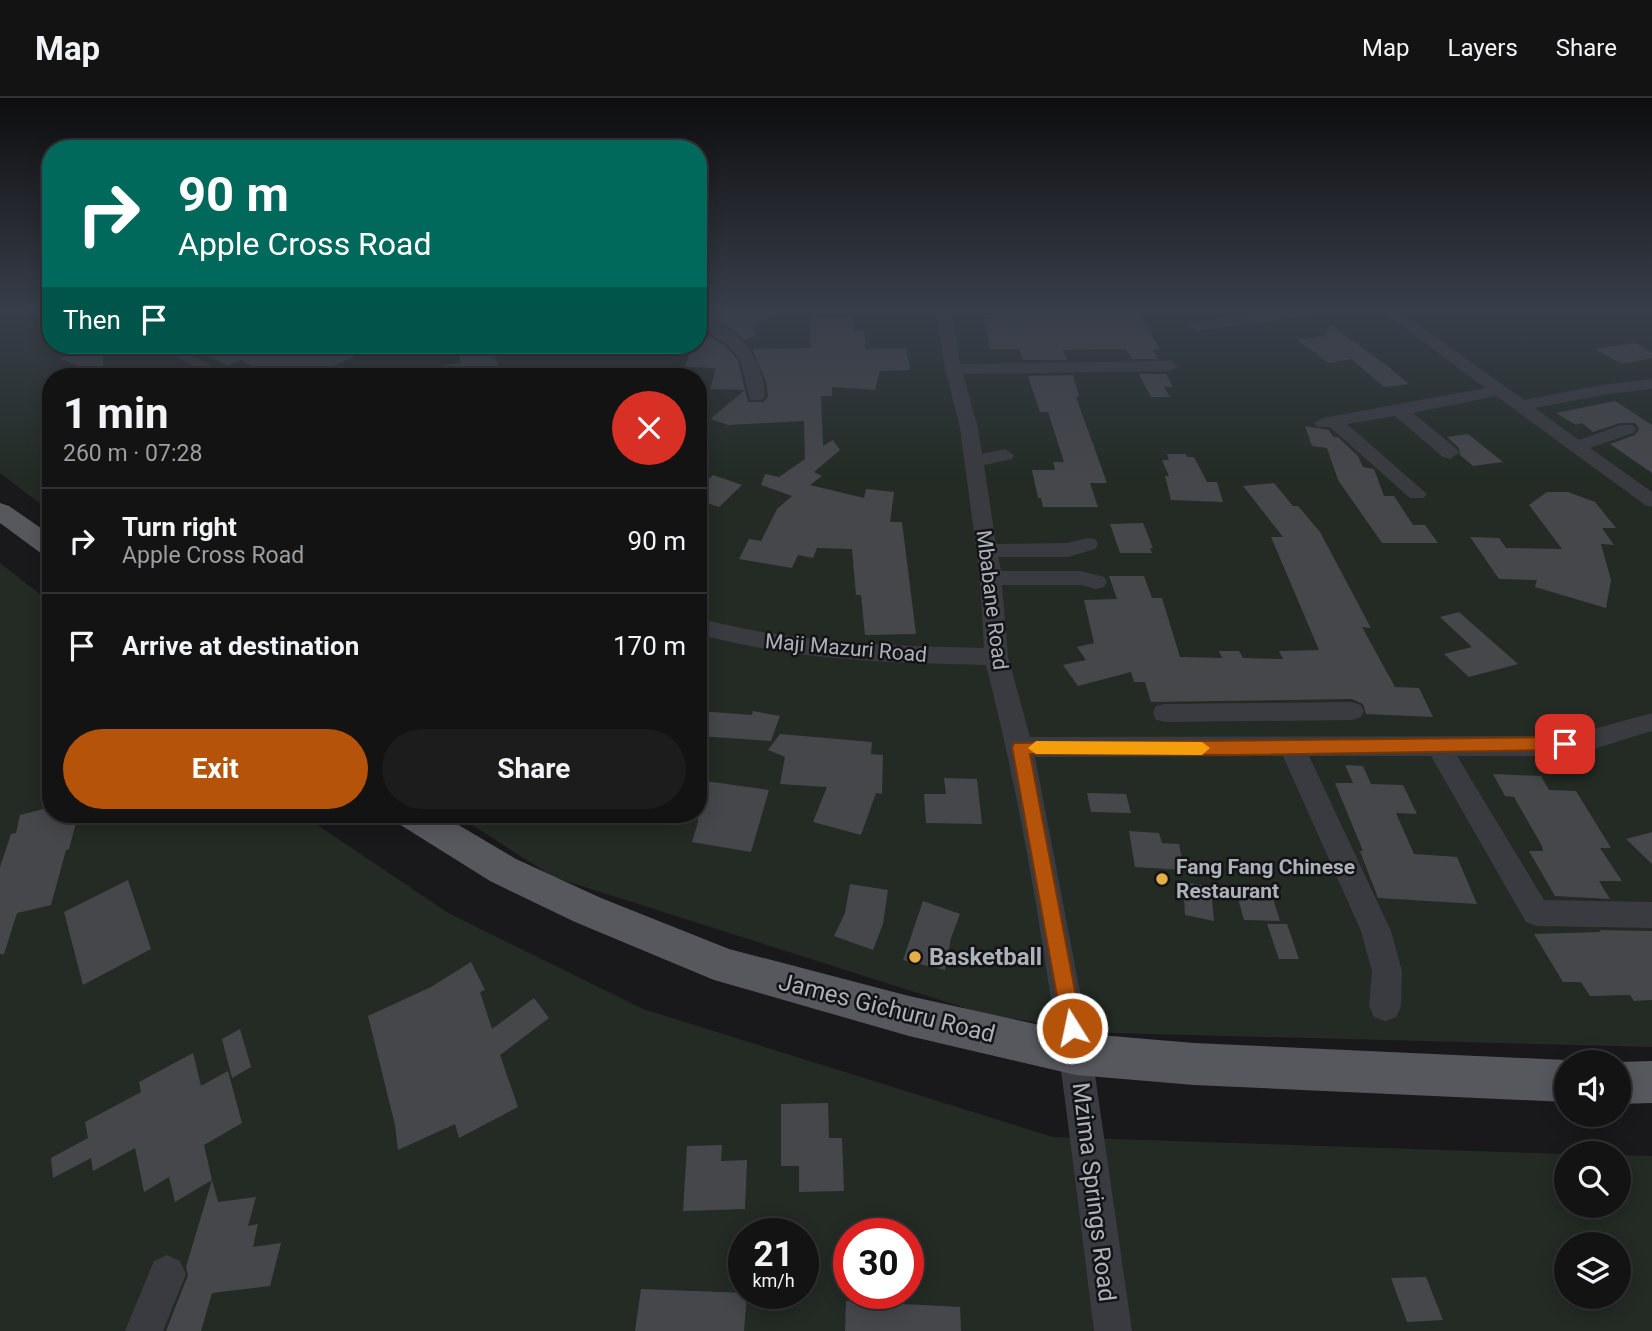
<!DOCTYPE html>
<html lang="en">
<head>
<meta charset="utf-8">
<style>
	:root { --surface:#131314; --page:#1c1c1d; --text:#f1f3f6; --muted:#9d9ea0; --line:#323234; --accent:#b45309 }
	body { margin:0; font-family:Roboto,sans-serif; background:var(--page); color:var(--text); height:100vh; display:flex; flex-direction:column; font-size:26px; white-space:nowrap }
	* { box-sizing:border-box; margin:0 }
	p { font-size:23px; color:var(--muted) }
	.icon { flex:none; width:38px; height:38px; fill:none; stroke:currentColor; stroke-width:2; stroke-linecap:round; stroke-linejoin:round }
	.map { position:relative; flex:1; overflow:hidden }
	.drawer { position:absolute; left:42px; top:270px; width:665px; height:455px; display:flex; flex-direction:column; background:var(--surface); border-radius:28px; box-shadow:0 4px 18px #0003,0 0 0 2px var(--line) }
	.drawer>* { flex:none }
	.top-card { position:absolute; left:42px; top:42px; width:665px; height:214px; border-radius:28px; box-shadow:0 4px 18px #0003,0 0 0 2px var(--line); background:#00695c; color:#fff; overflow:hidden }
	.tools { position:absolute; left:1554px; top:952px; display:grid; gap:14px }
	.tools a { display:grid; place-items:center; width:77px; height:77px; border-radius:50%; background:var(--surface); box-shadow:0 4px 18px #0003,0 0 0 2px var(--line); font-size:35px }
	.speed { position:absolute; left:728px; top:1120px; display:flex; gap:14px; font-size:35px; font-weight:700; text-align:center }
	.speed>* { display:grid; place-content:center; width:91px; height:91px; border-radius:50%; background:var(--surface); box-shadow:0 4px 18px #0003,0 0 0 2px var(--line); line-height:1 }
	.speed small { font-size:18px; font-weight:400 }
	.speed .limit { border:10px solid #d22; background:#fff; color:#111 }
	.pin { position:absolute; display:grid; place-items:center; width:60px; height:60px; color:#fff; margin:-30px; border-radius:14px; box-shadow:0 4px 10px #0006 }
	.me { position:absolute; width:77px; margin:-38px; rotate:350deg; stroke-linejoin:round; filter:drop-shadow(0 0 5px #0008) }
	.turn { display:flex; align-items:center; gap:24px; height:147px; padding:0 21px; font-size:32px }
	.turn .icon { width:91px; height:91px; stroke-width:2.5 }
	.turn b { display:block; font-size:49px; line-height:60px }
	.then { display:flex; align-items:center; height:66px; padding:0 21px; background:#0003; gap:14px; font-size:26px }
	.round { display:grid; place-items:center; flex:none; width:74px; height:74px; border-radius:37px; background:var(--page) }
	.headline { display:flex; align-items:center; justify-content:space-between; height:119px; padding:0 21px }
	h1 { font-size:42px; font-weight:700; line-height:52px }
	.button { display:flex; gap:14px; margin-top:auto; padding:14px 21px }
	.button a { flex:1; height:80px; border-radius:42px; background:var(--accent); color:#fff; font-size:28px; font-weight:700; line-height:80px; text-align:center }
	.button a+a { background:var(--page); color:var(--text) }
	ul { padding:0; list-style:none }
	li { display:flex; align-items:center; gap:21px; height:105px; padding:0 21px; border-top:2px solid var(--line) }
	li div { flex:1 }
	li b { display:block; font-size:26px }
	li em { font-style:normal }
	header { display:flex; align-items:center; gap:42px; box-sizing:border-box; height:98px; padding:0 35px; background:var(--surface); border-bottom:2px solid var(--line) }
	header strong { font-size:33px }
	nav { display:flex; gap:38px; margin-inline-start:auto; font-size:24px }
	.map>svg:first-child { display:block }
</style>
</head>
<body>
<header>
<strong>Map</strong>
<nav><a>Map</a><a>Layers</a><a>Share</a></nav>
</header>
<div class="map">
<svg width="1652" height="1233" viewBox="0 0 1652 1233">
	<rect width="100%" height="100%" fill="#19191b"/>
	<path fill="#232b24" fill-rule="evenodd" d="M0,212H51V247H698V212H1652V949L1112,935L987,917L553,779L455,716H698V278H51V414L0,375Z
		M0,465L51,505V716H301L450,816L643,911L1053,1039L1566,1056V1108H1619V1057L1652,1058V1233H0ZM744,1136H803V1195H744ZM849,1136H908V1195H849ZM1566,1146H1619V1199H1566Z"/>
	<path fill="#46474b" d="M715,212H783L784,214L750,227L757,230L751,233L757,236L745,242L726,227L702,217Z
		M990,212L1121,215L1120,212H1138L1160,252H1153L1157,261H1132L1126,251L1063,252L1067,262H1023L1019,251H990L984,221H992Z
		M811,220H853L854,232H864L866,251L906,250L910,272L880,273L875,292L832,289V298H821L823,348L833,342L840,352L814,374L822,378L810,387L864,400L866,391L894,394L890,424H902L916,536L865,537L861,497H856L852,451L817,450L813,460L798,457L792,470L739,461L749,441L761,443L777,411L792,398L761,387L765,376L779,379L805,361L804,323L728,327L710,321L745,292L748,304H764L768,298L766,283L752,251L810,250Z
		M1331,227L1386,267L1409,286L1384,289L1351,261L1328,265L1298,242L1323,238Z
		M698,232L725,248L738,262L745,292L710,291L716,270L685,269L692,247H698Z
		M1635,245L1652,255V260L1622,266L1595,251Z
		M210,247H378L313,278H272L241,262L227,268L202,254L217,250Z
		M456,247H519L490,261L496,260L501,278H439V268L461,265Z
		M102,250L104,278L58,260Z
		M1139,276H1166L1173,289H1164L1170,299H1151Z
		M1073,277L1079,299H1076L1107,385H1090L1098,409H1043L1041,400H1038L1032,372H1055L1053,364H1064L1048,314H1040L1028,278Z
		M1615,303L1652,327V375L1610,346L1635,337L1639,331L1635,325H1620L1593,334L1582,325L1576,327L1556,315Z
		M1305,328L1329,332L1333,339H1338L1358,358L1363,369L1374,371L1384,398H1394L1413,427H1425L1438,445H1382L1338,382L1327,350L1312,348Z
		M1468,336L1503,364L1473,368L1460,357L1459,350L1447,339Z
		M1167,356H1186L1187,359H1194L1207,384H1217L1223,404L1171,402L1165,378H1169L1162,362H1169Z
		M713,377L742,387L719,409L698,402V391Z
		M1274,385L1293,408H1298L1320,434L1371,530L1362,529L1395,589L1419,590L1433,619L1366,616L1363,606L1352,601L1151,604L1145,584H1134L1131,574L1078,588L1063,567L1086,562L1077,549L1094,545L1084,502L1117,501L1109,478H1144L1152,500H1162L1180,559L1222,560L1219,553H1239L1243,560L1283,561L1279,553L1319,552L1271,439H1283L1243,388Z
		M1547,394H1568L1595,404L1616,430H1602L1614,447L1601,446L1611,482L1606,510L1535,489L1537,482L1499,481L1470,439L1499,440L1506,450L1562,451L1529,407Z
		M1143,425L1153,450H1150L1152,455H1120L1110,426Z
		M1459,514L1518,566L1469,579L1444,556L1472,549L1440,519Z
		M698,613L752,617L753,613L780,618L771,643L698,638Z
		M780,636L872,644L871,656L883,657L882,696L876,695L861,737L813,724L827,689L780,686L785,659L768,652Z
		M1345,667L1363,668L1371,686L1403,687L1417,716L1396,715L1414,756L1457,759L1477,806L1378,800L1360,753H1363L1335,685H1353Z
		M1493,676L1541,678L1549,692L1576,693L1611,750H1600L1622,783H1599L1610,801L1555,798L1529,753H1543L1542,748L1514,699L1505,698Z
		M944,680L977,681L982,726L926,725L924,696H946Z
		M698,682L769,692L751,754L692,744L698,724Z
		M1087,695L1126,696L1131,715L1091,714Z
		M51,709V716H60L58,725L77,721L69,751L66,752L51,807L17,815L4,856H0V769L11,736L16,735L20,717Z
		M1129,733L1159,735L1162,745L1179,746L1184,772L1135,769Z
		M1652,734V766L1626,741Z
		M128,782L151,851L83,887L64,814Z
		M1183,784L1211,789L1214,823L1185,817Z
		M850,786L888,792L883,826L873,852L834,838L845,815Z
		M1235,790L1270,791L1280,823L1244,822Z
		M923,803L960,816L951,840L945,872L903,862Z
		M1267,826H1287L1299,861H1279Z
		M1599,832L1652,833V902L1634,903L1630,897L1590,898L1581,884H1563L1534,836L1601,834Z
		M471,864L485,892L480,894L492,931L534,900L549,920L500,957L518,1009L459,1040L455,1026L398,1052L395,1027L368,918L431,889Z
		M240,931L251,969L232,980L222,941Z
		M193,955L201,988L228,973L242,1025L204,1047L212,1082L175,1104L169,1079L144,1094L135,1050L93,1073L91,1060L53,1080L51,1060L88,1040L85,1024L141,994L139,984Z
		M828,1005L829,1040H842L844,1093L799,1094V1068H781V1006Z
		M722,1047L721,1063L747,1062L745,1111L683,1113L687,1048Z
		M212,1082L218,1104L256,1099L248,1128L258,1126L253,1149L281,1145L270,1188L212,1195L201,1233H166L188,1177L186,1169Z
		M1426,1179L1443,1222L1407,1224L1391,1180Z
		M641,1191L747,1195L744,1233H635Z
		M846,1203L960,1209L961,1233H845Z"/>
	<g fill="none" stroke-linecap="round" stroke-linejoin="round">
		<path fill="#3a3b40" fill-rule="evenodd" d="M936,212H952L960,266L1170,263L1178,268L1170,273L963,276L978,330L982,356L1005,351L1014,357L1012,361L984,367L996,446L1067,445L1088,440L1095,441L1098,446L1095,451L1068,459H998L1001,473H1081L1104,479L1107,484L1104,489L1096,491L1081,487H1002L1008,559L1030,639L1549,638L1590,632L1652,615V633L1590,652L1549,658H1457L1544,802L1652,804V830L1536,828L1526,824L1431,658H1309L1391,833L1402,873L1401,908L1396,919L1385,923L1374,919L1369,908L1372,873L1361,833L1283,658L1035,659L1092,956L1132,1233H1094C1066,1010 1042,785 986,567C889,565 793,562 698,536V520C792,545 888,548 984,550L980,480L960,330L945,271Z
			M1279,212H1320L1313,217L1197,233L1189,228L1197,223Z
			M1381,212H1398L1524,302L1602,287L1652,281V291L1602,297L1535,310L1579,342L1621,327H1633L1636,331L1633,335L1590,350L1652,394V409L1645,407L1496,298L1413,315L1457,351L1459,355L1450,361L1443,359L1395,318L1347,326L1427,396L1424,400H1410L1330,329H1317L1314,325L1323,320L1485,290Z
			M698,218C737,228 764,259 765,298L762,302H750L740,261L727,246L698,229Z
			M157,247H176L229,278H209Z
			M1352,604L1361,607L1364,613L1361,619L1352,622L1165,624L1156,622L1153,615L1156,608L1165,606Z
			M167,1157L180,1163L186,1176L163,1233H125L154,1163Z"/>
		<path fill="#57585e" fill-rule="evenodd" d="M0,405L9,408L51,437V458L42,456L0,425Z
			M394,716H440L516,761L601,800L729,851L909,898L1076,935L1194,945L1566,962L1572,964H1566V1004L1194,987L1076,977L909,938L714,882L575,824L490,783L399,726Z
			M1652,963V1005L1619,1006L1618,964Z"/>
	</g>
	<linearGradient id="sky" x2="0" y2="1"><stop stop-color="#0e0e0f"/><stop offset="0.55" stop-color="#383e4a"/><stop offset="1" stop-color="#383e4a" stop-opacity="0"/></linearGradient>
	<rect width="1652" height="385" fill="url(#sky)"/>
	<path fill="#b45309" stroke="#753606" stroke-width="2" d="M1565,639L1573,646L1565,652L1236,657L1030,656L1082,930L1079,937L1072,940L1064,937L1012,649L1014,645Z"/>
	<path fill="#f59e0b" d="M1036,643L1202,644L1210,650L1202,657L1036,656L1028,650Z"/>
	<g fill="#e4af48" stroke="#141416" stroke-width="2.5">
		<circle cx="1162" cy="781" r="7"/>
		<circle cx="915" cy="859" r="7"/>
	</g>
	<g text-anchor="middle" stroke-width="5" stroke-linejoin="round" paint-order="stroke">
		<g font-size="21" fill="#adb1ba" stroke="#141416">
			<text transform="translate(992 502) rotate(83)" y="7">Mbabane Road</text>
			<text transform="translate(846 550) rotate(5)" y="7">Maji Mazuri Road</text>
		</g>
		<g font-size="21" font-weight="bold" fill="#adb1ba" stroke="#141416" text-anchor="start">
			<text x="1176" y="776">Fang Fang Chinese<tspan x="1176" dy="24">Restaurant</tspan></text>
		</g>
		<g font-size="24" font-weight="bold" fill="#adb1ba" stroke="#141416" text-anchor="start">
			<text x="929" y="867">Basketball</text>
		</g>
		<g font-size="24" fill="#adb1ba" stroke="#141416">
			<text transform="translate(887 910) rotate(14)" y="8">James Gichuru Road</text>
			<text transform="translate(1094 1094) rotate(83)" y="8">Mzima Springs Road</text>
		</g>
	</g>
</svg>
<div class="tools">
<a><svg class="icon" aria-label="sound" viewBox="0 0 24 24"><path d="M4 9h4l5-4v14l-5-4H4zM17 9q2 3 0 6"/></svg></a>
<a><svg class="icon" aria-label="search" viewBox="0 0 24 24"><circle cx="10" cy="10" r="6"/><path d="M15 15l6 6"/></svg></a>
<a><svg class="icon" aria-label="layers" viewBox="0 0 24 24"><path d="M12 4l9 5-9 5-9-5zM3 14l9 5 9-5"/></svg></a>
</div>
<div class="speed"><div>21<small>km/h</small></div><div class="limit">30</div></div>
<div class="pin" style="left:1565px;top:646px;background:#d93025"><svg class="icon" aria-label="arrive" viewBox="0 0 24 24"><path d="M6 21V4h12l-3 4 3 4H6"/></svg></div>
<svg class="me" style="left:1072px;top:930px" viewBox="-20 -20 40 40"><circle r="17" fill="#b45309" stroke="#fff" stroke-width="3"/><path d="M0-11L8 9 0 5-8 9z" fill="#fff"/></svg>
<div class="top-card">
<div class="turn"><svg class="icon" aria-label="right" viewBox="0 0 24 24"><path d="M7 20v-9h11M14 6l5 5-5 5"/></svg><div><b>90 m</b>Apple Cross Road</div></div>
<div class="then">Then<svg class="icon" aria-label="arrive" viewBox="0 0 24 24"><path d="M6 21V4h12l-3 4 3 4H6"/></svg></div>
</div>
<section class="drawer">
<div class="headline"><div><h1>1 min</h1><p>260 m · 07:28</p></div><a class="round" style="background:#d93025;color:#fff"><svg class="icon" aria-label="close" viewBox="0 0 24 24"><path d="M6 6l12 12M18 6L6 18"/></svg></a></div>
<ul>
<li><svg class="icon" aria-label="right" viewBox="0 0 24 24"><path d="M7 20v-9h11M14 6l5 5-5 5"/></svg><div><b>Turn right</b><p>Apple Cross Road</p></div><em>90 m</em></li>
<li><svg class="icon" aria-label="arrive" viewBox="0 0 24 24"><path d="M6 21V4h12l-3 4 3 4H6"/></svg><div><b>Arrive at destination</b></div><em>170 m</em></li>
</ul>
<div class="button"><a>Exit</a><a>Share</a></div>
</section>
</div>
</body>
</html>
